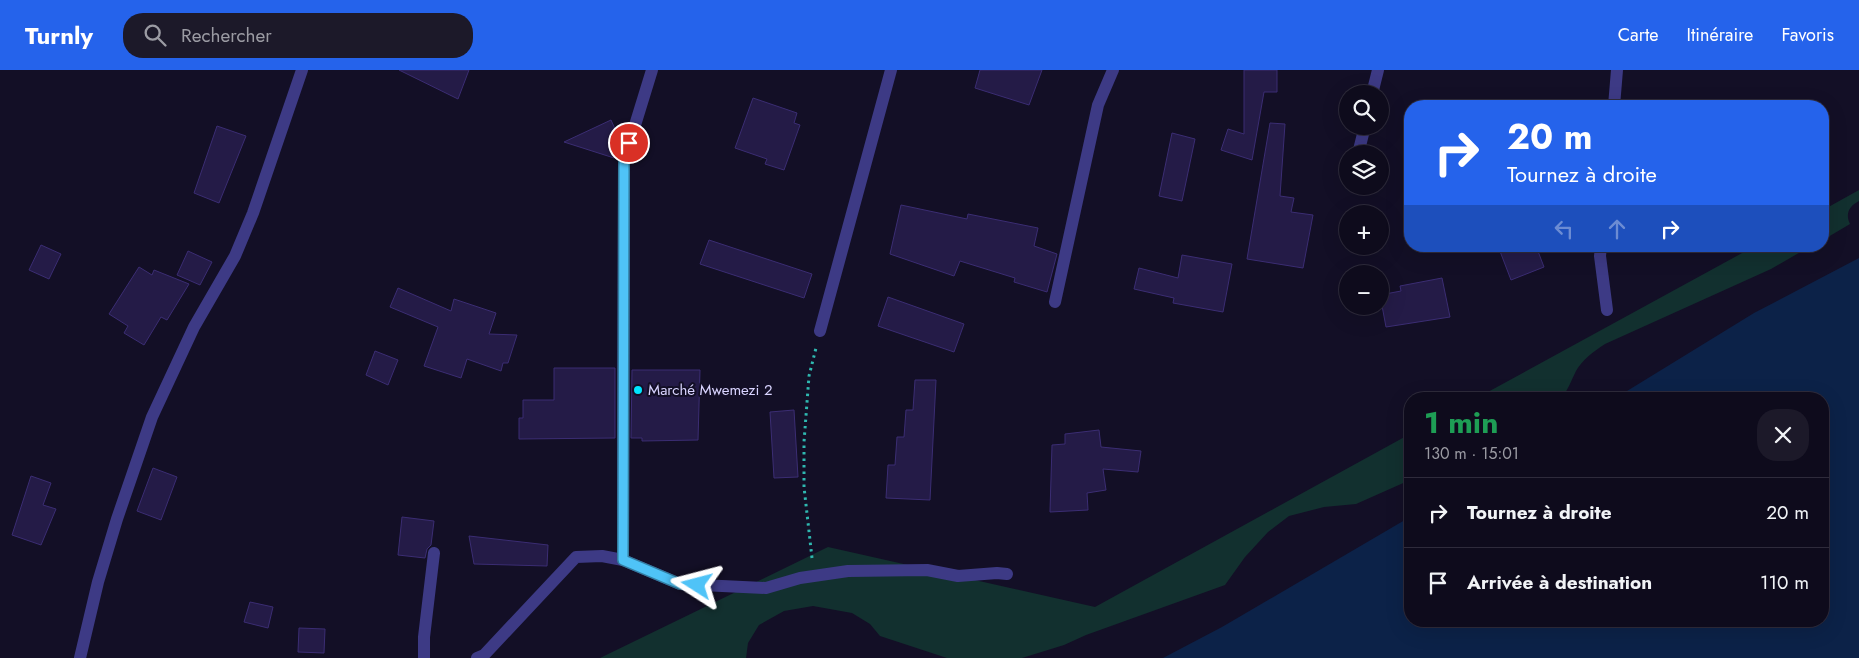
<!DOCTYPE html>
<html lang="fr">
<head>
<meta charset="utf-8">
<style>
	:root { --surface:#0e0b1c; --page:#1c1929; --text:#f1f3f6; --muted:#9b9ba3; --line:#2e2b3b; --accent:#2563eb }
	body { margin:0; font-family:Jost,sans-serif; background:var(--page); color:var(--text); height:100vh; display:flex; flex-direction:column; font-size:19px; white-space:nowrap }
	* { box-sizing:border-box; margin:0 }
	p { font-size:16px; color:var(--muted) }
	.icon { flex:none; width:28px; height:28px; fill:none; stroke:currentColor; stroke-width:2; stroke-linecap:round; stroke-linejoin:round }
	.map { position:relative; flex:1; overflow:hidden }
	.details { position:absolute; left:1404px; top:322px; width:425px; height:235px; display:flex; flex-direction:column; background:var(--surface); border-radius:20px; box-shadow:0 5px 20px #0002,0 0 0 1px var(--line) }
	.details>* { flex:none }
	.banner { position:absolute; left:1404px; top:30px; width:425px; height:152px; border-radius:20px; box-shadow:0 5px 20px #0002,0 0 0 1px var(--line); background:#2563eb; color:#fff; overflow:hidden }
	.fabs { position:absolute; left:1339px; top:15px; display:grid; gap:10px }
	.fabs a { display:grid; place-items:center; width:50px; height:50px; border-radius:50%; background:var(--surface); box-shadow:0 5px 20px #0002,0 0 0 1px var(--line); font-size:25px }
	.pin { position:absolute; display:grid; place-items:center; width:42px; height:42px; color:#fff; margin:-21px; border:2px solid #fff; border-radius:50%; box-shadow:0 1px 5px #0007 }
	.me { position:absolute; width:55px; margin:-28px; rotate:279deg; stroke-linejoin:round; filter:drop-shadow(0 0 4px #0008) }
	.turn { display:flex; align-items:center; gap:18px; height:105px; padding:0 20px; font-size:22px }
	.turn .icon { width:65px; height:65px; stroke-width:2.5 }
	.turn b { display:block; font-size:35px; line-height:42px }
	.lanes { display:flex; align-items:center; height:48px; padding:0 20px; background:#0003; justify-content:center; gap:25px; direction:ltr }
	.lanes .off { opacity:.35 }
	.round { display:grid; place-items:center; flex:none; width:52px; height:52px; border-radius:20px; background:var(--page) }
	.head { display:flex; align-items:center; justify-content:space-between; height:85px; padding:0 20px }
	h1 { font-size:30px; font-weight:700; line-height:38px; color:#1e9e55 }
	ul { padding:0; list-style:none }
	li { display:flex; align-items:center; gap:15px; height:70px; padding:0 20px; border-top:1px solid var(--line) }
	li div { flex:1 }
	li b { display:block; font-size:19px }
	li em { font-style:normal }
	header { display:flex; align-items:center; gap:30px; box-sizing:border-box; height:70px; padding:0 25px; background:var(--accent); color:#fff }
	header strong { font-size:24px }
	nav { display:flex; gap:28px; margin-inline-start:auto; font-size:18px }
	.search { width:350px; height:45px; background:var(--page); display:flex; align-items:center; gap:12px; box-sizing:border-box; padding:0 18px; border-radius:20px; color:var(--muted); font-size:19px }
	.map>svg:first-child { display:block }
</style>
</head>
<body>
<header>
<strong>Turnly</strong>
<div class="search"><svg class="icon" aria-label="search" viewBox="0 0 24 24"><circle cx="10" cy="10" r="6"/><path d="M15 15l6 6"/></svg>Rechercher</div>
<nav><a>Carte</a><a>Itinéraire</a><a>Favoris</a></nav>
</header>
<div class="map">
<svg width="1859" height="588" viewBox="0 0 1859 588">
	<rect width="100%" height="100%" fill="#130f26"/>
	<path fill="#12302f" d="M1859,120V131C1849,136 1845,144 1850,154L1823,170V140Z
		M1755,176H1811L1771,199L1605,274C1594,281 1582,290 1576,301C1571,311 1568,320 1561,329H1475Z
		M1410,364V410L1356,434L1324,437L1289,446L1268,462L1245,487L1225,515L1086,565L1064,575L1022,588H947L880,566L870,554L852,543L813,536L784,541L759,555L748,573L746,588H600L828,477L1095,537Z"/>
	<path fill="#0c2248" d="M1859,188V588H1163L1222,557L1410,447V551H1822V329H1614L1754,243Z"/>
	<path fill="#241b47" stroke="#3b2d73" d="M399,0H469L458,29Z
		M980,0H1042L1029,35L975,18Z
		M1244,0H1277V22H1264L1252,90L1221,80L1228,59L1244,64Z
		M753,28L797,43L794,53L800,55L784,100L765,94L767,89L735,78Z
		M611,50L619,68L614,88L564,72Z
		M1270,53L1285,54L1280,126L1294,128L1291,142L1313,145L1303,198L1247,189Z
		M217,56L246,66L219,133L194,123Z
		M1172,63L1195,69L1182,131L1159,126Z
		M901,135L967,149L968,144L1038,158L1034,176L1057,184L1047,222L1014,212L1015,208L960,191L954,206L890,184Z
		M709,170L812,204L804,228L700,194Z
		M41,175L61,184L49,209L29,200Z
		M1498,176H1536L1544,197L1511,210Z
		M188,181L212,192L200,215L177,205Z
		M1182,185L1232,194L1223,242L1173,233L1174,228L1134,219L1139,198L1178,208Z
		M139,197L152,205L154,200L189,214L167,250L161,247L144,275L124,263L128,256L109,244Z
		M1442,208L1450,247L1386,257L1380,225L1401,221L1400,216Z
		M398,218L451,241L454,229L496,243L489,264L517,265L508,293H503L501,301L467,289L461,308L424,296L438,257L390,237Z
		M888,227L964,254L954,282L878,256Z
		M375,281L398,290L388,315L366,305Z
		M554,298H615V368L519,369V348H523V330H554Z
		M632,300H700L698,370L642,371V368H631Z
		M915,310H936L930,430L886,428L888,395H895L897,367H904L906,340H913Z
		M794,340L798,407L774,408L770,342Z
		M1099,360L1101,377L1141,381L1138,402L1103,399L1106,420L1087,423L1088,440L1050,442L1052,375L1065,374V364Z
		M153,398L177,407L161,450L137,441Z
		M31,406L51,413L43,435L56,439L41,475L12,465Z
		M402,447L434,451L431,475L427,479L425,488L398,485Z
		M469,466L548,475L547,496L474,494Z
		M250,532L273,537L268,558L244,552Z
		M299,558L325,559L324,583L298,582Z"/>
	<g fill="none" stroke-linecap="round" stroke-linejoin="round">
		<path stroke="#2fb8b0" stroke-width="3" stroke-dasharray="2.5 4" stroke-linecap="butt" d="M812,488L804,417V372L809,306L816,278"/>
		<path stroke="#3d3a85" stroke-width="12" d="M1372,24L1378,0
			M1614,36L1617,0
			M1358,84L1365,56
			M1601,176L1600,186L1607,240
			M1055,232L1098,35L1113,0
			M820,261L891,0
			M623,490L624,91L652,0
			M80,588L98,512L117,449L152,347L194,257L235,186L253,143L302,0
			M424,588V567L434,483
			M477,588L484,585L576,487L602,486L623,490L680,514L766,518L800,508L848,501L927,500L958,506L997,503L1007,504"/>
	</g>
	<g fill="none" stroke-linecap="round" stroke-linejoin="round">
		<defs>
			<path id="route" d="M629,73L624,90L623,490L680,514L697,515"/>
		</defs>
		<use href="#route" stroke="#337fa1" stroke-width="12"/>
		<use href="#route" stroke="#4fc3f7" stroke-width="9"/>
	</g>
	<circle fill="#00e5ff" stroke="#130f26" stroke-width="2" cx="638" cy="320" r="5"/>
	<g text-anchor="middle" stroke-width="4" stroke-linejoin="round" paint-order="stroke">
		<g font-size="15" fill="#d9d4ff" stroke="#130f26" text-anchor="start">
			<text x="648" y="325">Marché Mwemezi 2</text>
		</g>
	</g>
</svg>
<div class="fabs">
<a><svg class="icon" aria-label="search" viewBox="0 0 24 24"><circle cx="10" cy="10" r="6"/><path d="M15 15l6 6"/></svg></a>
<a><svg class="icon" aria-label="layers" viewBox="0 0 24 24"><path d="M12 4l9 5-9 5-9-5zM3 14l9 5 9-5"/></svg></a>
<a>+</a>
<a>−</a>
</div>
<div class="pin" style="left:629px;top:73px;background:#d93025"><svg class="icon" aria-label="arrive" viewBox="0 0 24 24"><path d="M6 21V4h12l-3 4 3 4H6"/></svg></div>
<svg class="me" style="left:697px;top:515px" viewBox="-20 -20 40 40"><path d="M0-17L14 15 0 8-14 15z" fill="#4fc3f7" stroke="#fff" stroke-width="4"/></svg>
<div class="banner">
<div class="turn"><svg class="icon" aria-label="right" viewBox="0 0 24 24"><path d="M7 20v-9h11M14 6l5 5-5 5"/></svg><div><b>20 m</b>Tournez à droite</div></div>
<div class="lanes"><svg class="icon off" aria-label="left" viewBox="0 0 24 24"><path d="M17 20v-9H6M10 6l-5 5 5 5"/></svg><svg class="icon off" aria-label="ahead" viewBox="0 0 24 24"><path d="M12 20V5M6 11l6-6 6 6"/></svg><svg class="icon" aria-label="right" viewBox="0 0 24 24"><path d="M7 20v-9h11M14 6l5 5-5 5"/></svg></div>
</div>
<section class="details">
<div class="head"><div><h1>1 min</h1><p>130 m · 15:01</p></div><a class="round"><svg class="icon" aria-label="close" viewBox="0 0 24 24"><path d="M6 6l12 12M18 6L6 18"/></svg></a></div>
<ul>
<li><svg class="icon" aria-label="right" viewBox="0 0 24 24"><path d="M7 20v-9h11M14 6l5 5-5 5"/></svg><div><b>Tournez à droite</b></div><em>20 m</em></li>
<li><svg class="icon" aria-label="arrive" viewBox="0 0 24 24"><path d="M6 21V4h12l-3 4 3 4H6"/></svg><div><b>Arrivée à destination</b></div><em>110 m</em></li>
</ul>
</section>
</div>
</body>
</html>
